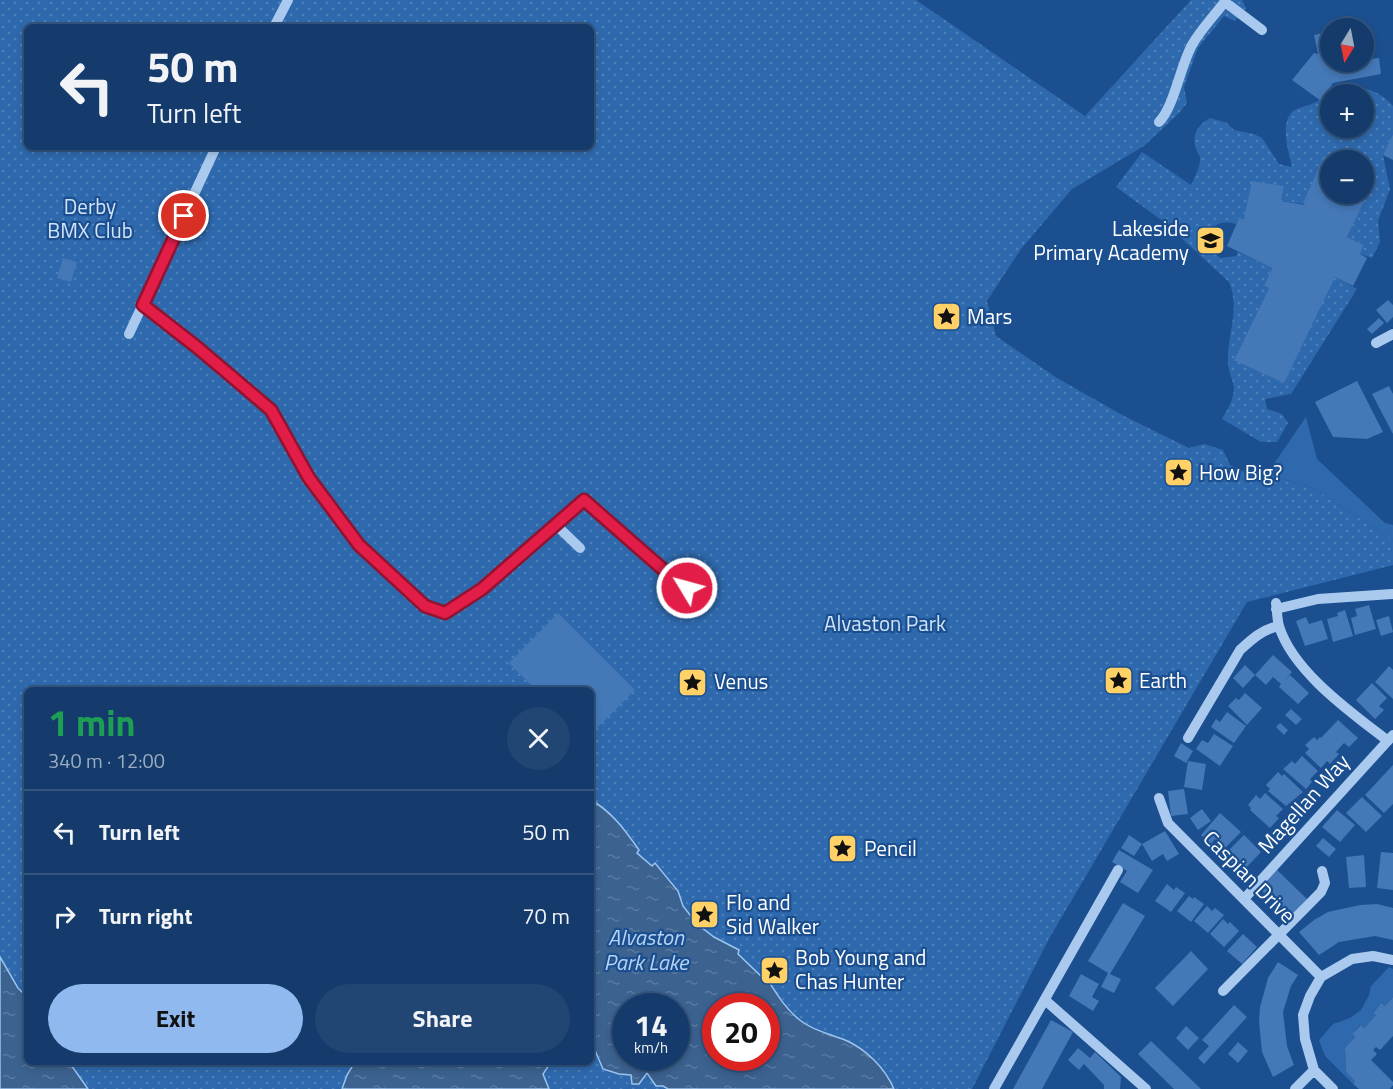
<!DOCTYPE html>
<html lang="en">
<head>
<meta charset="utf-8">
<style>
	:root { --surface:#143b6b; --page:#214673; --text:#f1f3f6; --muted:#9dadc1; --line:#33557e; --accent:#90b9f0 }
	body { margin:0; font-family:"Titillium Web",sans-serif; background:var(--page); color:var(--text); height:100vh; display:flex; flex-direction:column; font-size:22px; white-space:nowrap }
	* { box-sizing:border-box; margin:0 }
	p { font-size:20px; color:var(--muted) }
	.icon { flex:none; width:33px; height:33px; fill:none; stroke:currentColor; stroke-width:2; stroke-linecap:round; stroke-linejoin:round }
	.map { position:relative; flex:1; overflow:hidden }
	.sheet { position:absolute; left:24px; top:687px; width:570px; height:378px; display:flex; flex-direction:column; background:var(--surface); border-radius:9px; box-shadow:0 3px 9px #0003,0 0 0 2px var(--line) }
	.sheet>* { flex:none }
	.hud { position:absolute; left:24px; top:24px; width:570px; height:126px; border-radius:9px; box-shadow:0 3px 9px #0003,0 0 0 2px var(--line); background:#143b6b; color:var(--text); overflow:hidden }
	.needle { width:39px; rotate:190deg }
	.controls { position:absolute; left:1320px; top:18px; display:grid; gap:12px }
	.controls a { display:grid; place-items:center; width:54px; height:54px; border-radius:50%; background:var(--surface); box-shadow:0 3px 9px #0003,0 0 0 2px var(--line); font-size:30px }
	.speed { position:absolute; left:612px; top:993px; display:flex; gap:12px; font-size:30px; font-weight:700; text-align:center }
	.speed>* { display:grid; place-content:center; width:78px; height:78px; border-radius:50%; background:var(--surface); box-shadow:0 3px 9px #0003,0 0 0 2px var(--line); line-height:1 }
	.speed small { font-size:15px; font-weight:400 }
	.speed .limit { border:9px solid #d22; background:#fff; color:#111 }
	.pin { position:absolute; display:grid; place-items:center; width:51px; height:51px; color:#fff; margin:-26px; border:3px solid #fff; border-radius:50%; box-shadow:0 2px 6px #0007 }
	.me { position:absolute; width:66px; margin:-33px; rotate:307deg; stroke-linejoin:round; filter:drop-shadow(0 0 4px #0008) }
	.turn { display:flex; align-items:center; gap:21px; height:126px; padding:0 24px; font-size:27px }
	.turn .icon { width:78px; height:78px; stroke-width:2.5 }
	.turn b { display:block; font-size:42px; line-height:51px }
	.round { display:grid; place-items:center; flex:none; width:63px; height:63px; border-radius:32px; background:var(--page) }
	.overview { display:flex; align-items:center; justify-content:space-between; height:102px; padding:0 24px }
	h1 { font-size:36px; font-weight:700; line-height:45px; color:#1e9e55 }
	.primary-button { display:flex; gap:12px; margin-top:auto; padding:12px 24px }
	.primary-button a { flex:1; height:69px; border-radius:36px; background:var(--accent); color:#111; font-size:24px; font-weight:700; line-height:69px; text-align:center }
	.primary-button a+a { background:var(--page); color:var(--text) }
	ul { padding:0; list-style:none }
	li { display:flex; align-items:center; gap:18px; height:84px; padding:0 24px; border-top:2px solid var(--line) }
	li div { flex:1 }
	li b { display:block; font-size:22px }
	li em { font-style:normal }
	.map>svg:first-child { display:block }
</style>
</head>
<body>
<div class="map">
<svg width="1393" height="1089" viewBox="0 0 1393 1089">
	<defs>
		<pattern id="park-dots" width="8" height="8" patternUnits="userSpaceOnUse" patternTransform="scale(1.5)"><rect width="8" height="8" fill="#2e69ad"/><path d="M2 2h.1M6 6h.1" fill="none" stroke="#4d80b9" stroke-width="1.8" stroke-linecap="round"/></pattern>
		<pattern id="water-ripples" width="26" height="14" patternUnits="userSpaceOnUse" patternTransform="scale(1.5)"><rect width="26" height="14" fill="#3c6290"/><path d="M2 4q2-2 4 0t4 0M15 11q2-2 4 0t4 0" fill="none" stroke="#597aa1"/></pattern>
	</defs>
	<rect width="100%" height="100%" fill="#1b4f8f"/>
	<path fill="#2e69ad" d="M1306,417L1317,459L1385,523L1393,525V540L1312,488L1267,474Z
		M1389,967L1393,969V997L1385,1006L1381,1003L1373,1012L1376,1015L1364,1028L1360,1025L1352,1034L1355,1037L1345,1048L1346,1072L1355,1081L1353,1084L1325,1056L1319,1040L1333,1024L1350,1018L1361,1010L1369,995L1371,986Z"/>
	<path fill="url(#park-dots)" fill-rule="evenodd" d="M0,0H916L1085,116L1191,0H1242L1246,8L1235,21L1224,16L1198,48L1184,87L1187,103L1180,112L1144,146L1072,189L1021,249L987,301L996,336L1057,378L1124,416L1189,448L1204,444L1223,450L1230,465L1255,477L1267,474L1312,488L1393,540V565L1247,602L1050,937L972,1089H88L69,1062H591V690H27V997L23,993L0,957ZM27,27H591V147H27ZM626,1006H676V1058H626ZM716,1006H766V1058H716Z
		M1345,87C1365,87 1379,90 1393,106V134L1383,155L1390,189L1378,221L1380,242L1372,258L1360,254L1364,245L1347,237L1369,189L1364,186V160H1333L1324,157L1303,204L1281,201L1244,219L1239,218L1236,224C1224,221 1215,222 1209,234L1210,249L1220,258L1236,256L1238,252L1272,268L1264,286L1269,288L1234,360L1335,277L1357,289L1291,394L1265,399L1267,409L1282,414L1288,423L1277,442H1261L1222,419C1227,410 1234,399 1234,388C1233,380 1229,373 1228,365C1226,337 1241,310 1229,282L1164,222L1116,187L1142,152L1191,185C1194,178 1201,166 1200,158C1200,155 1197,152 1196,149C1191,136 1198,124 1210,118L1227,123L1234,130L1254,134L1262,138L1279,164L1292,167C1289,153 1279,123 1293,111C1299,107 1309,106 1316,102C1326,97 1333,89 1345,87ZM1330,94H1364V128H1330Z"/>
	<path fill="url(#water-ripples)" stroke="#9cc4f0" stroke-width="1.5" fill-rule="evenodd" d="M591,800C612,812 625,830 639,850L637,853L652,866L655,863L678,891L683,906L697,924L714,937L739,950L738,954L762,977H766C776,993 786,1010 801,1021C814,1031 830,1034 845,1040C866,1049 885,1068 894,1089H668L663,1086H656L647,1073L639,1084H632L631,1075L619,1074L603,1069L591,1041ZM626,1006H676V1058H626ZM716,1006H766V1058H716Z
		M0,957L18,988L27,997V1062H69L88,1089H0Z
		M355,1062H551L543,1074L549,1089H342L347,1075Z"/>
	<path fill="#4478b7" d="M1327,32L1329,43H1330V62H1364V60L1379,58L1381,74L1333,83L1321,101L1292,80L1314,53L1318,54L1314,35Z
		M1393,134V160L1383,155Z
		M1324,156L1330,159V194H1364V186L1370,189L1347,237L1364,245L1360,254L1367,258L1353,286L1335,277L1284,383L1234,360L1269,288L1264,286L1272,268L1227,246L1239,218L1244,219L1252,181L1284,186L1281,201L1305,205L1303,203Z
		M63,258L77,262L71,282L57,278Z
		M1388,300L1393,305V317L1387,323L1376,310Z
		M1379,318L1384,323L1372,334L1367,329Z
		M1357,381L1383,432L1367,439L1333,437L1315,402Z
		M1389,386L1393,394V434L1372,394Z
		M1369,605L1376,629L1355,635L1351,618L1357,616L1355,609Z
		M1345,610L1353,636L1333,642L1327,619L1338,616L1337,613Z
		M558,613L635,690L591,734V690H536L509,663Z
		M1389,616L1393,632L1381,636L1376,620Z
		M1306,617L1309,624L1322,620L1328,639L1305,646L1296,621Z
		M1273,655L1292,672L1284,681L1290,675L1309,693L1298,704L1279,687L1281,684L1273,677L1266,685L1255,675Z
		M1245,665L1255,675L1243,688L1233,678Z
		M1389,666L1393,670V699L1375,682Z
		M1372,683L1387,698L1379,706L1384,710L1375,719L1356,700Z
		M1245,693L1262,708L1247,725L1228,706L1236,698L1239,700Z
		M1291,709L1302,719L1296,725L1285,715Z
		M1227,712L1246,726L1234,743L1211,727L1216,719L1220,722Z
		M1338,720L1358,738L1349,747L1344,743L1336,752L1339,754L1330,764L1327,761L1321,768L1305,753L1309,749L1305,745L1314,737L1317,740L1320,737L1321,738Z
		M1280,723L1288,730L1284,735L1276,727Z
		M1214,734L1233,746L1220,766L1196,749L1202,740L1208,743Z
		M1181,743L1193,751L1186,763L1174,756Z
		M1302,756L1318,771L1310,779L1312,782L1306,789L1283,769L1292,761L1295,764Z
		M1188,761L1206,764L1202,790L1184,787Z
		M1393,765V804L1384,813L1365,795Z
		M1278,772L1282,776L1284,774L1303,792L1286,806L1268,791L1270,789L1266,785Z
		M1184,789L1188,814L1171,816L1168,791Z
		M1265,793L1283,809L1276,816L1279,818L1270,828L1250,810L1251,808L1248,805L1256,795L1260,799Z
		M1362,797L1382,816L1366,832L1346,813Z
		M1202,809L1211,821L1198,830L1190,818Z
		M1337,810L1355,825L1340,842L1322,827Z
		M1220,813L1241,832L1225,848L1215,839L1211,844L1201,835Z
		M1165,831L1179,854L1167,861L1163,854L1152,861L1142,844Z
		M1129,835L1142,844L1134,856L1121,848Z
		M1244,835L1261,852L1242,872L1230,862L1235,857L1228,851Z
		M1323,838L1336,849L1329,857L1316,846Z
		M1119,850L1153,870L1138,893L1120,882L1127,871L1112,862Z
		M1381,852L1393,853V890L1377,888Z
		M1364,855L1366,887L1349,888L1346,857Z
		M1277,870L1307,899L1290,918L1260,889Z
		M1167,884L1174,890L1176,887L1185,893L1171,912L1155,901Z
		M1189,896L1193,899L1194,897L1204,904L1191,922L1177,911Z
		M1123,903L1145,916L1110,974L1121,979L1114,993L1101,987L1108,973L1088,961Z
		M1377,904L1393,908V940L1375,936L1339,942L1319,955L1299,932L1314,920L1328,912L1360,905Z
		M1207,906L1212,911L1215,908L1224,915L1208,933L1194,921Z
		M1223,919L1228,924L1230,922L1239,931L1224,947L1210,934Z
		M1243,934L1257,947L1242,964L1227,951Z
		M1191,951L1208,969L1173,1006L1155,988Z
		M1278,962L1298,975L1291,986L1283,1012L1287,1046L1294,1065L1273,1077L1262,1052L1259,1021L1260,1007L1268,978Z
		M1081,974L1099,984L1092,997L1099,1001L1093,1011L1069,996Z
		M1393,997V1036L1380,1050L1376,1047L1373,1050L1377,1054L1371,1060L1393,1082V1085L1390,1089H1359L1353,1084L1355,1081L1346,1072L1345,1048L1355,1037L1352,1034L1361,1025L1364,1028L1376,1015L1373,1013L1381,1003L1385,1006Z
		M1234,1005L1247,1017L1204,1064L1198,1058L1209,1046L1202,1040Z
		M1051,1020L1073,1032L1042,1089H1013Z
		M1186,1026L1199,1038L1188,1050L1176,1038Z
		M1151,1041L1201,1089H1174L1138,1054Z
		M1238,1042L1248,1051L1238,1063L1228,1054Z
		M1078,1048L1090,1058L1095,1052L1121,1077L1120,1089H1104V1085L1084,1064L1079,1070L1068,1060Z"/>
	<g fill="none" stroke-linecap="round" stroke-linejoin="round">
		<path stroke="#a9c9ee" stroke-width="10" d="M1225,2L1262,30
			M274,27L288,0
			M1159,122C1174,107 1180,67 1192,45C1201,29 1215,15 1226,0
			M143,305L198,348L271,410L309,478L359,545L425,606L445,613L482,589L584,500L673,579L687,588
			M129,334L216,147
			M1376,343L1393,334
			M556,525L580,548
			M1276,603C1277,610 1277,619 1279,626C1293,672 1352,713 1388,741
			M1276,609L1318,599L1392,594
			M1188,738L1240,650C1252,639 1263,629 1279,626
			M1159,798L1168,823L1321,977
			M1244,899L1393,735
			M1223,991L1321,892L1325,883L1322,871
			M1045,1000L1146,1089
			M994,1089L1118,870
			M1295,1089L1314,1070
			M1333,1089L1314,1070L1305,1039L1303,1015L1310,996L1321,977L1352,959L1373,956L1393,960"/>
	</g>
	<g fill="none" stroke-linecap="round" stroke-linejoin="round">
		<defs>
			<path id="route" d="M184,216L143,305L198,348L271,410L309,478L359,545L425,606L445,613L482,589L584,500L674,579L687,588"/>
		</defs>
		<use href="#route" stroke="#92132f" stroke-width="15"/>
		<use href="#route" stroke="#e11d48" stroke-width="10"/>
	</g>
	<defs>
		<symbol id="school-square" viewBox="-11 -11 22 22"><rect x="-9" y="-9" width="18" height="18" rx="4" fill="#ffd166" stroke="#1b4f8f"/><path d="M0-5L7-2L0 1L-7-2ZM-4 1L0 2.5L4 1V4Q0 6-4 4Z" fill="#111"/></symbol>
		<symbol id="sight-square" viewBox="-11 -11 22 22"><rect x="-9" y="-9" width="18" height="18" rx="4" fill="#ffd166" stroke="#1b4f8f"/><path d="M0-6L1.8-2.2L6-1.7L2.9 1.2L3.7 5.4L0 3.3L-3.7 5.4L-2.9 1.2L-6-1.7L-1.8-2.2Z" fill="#111"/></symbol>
	</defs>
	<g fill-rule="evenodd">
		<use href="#school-square" x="1194" y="224" width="33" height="33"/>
		<use href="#sight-square" x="930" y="300" width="33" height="33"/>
		<use href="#sight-square" x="1162" y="456" width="33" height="33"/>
		<use href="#sight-square" x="1102" y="664" width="33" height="33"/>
		<use href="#sight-square" x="676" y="666" width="33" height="33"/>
		<use href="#sight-square" x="826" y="832" width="33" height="33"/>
		<use href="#sight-square" x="688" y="898" width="33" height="33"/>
		<use href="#sight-square" x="758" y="954" width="33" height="33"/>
	</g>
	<g text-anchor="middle" stroke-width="4.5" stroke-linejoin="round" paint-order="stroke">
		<g font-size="21" fill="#cfe3fa" stroke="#1b4f8f">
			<text x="90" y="214">Derby<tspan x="90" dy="24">BMX Club</tspan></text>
			<text x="885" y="631">Alvaston Park</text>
		</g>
		<g font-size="21" fill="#fff" stroke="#1b4f8f" text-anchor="start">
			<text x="1189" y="236" text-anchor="end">Lakeside<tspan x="1189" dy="24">Primary Academy</tspan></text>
			<text x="967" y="324">Mars</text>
			<text x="1199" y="480">How Big?</text>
			<text x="1139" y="688">Earth</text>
			<text x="714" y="689">Venus</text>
			<text x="864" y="856">Pencil</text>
			<text x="726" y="910">Flo and<tspan x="726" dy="24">Sid Walker</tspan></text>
			<text x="795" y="965">Bob Young and<tspan x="795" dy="24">Chas Hunter</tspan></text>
		</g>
		<g font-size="21" fill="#fff" stroke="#1b4f8f">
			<text transform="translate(1304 804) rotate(-48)" y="7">Magellan Way</text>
			<text transform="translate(1249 877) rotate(45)" y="7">Caspian Drive</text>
		</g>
		<g font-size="22" font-style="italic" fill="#b5d3f5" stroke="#1b4f8f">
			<text x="646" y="945">Alvaston<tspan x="646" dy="25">Park Lake</tspan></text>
		</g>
	</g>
</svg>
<div class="controls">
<a><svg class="needle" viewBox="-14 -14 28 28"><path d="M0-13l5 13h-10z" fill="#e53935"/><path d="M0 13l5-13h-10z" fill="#9dadc1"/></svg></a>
<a>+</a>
<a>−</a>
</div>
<div class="speed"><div>14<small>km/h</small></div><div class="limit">20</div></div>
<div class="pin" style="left:184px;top:216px;background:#d93025"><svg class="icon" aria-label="arrive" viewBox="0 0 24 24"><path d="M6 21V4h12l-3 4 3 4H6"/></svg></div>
<svg class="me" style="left:687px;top:588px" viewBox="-20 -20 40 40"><circle r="17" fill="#e11d48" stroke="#fff" stroke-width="3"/><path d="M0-11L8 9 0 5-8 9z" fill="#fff"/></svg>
<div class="hud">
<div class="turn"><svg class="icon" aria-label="left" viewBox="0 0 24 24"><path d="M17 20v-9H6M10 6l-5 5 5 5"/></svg><div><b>50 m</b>Turn left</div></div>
</div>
<section class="sheet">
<div class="overview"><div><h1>1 min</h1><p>340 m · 12:00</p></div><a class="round"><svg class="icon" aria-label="close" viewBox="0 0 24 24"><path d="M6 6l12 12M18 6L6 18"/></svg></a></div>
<ul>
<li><svg class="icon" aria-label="left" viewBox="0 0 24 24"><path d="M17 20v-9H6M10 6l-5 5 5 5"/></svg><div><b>Turn left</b></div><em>50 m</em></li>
<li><svg class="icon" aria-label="right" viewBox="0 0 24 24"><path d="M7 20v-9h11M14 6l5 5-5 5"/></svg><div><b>Turn right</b></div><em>70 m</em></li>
</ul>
<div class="primary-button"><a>Exit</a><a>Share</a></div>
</section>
</div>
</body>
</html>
